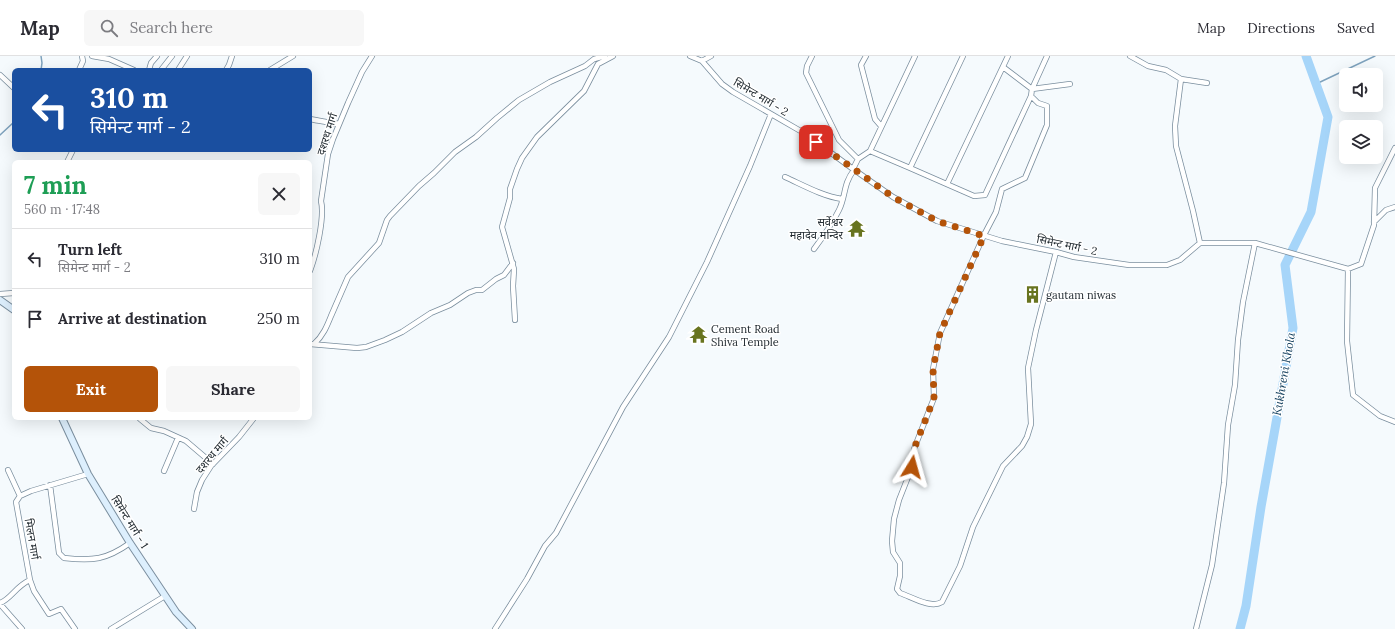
<!DOCTYPE html>
<html lang="en">
<head>
<meta charset="utf-8">
<style>
	:root { --surface:#fff; --page:#f7f7f7; --text:#2b2b33; --muted:#7c7c81; --line:#e1e1e2; --accent:#b45309 }
	body { margin:0; font-family:Lora,"Noto Sans Devanagari",serif; background:var(--page); color:var(--text); height:100vh; display:flex; flex-direction:column; font-size:15px; white-space:nowrap }
	* { box-sizing:border-box; margin:0 }
	p { font-size:13px; color:var(--muted) }
	.icon { flex:none; width:22px; height:22px; fill:none; stroke:currentColor; stroke-width:2; stroke-linecap:round; stroke-linejoin:round }
	.map { position:relative; flex:1; overflow:hidden }
	.side { position:absolute; left:12px; top:104px; width:300px; height:260px; display:flex; flex-direction:column; background:var(--surface); border-radius:6px; box-shadow:0 4px 16px #0002 }
	.side>* { flex:none }
	.banner { position:absolute; left:12px; top:12px; width:300px; height:84px; border-radius:6px; box-shadow:0 4px 16px #0002; background:#1a4fa0; color:#fff; overflow:hidden }
	.fabs { position:absolute; left:1339px; top:12px; display:grid; gap:8px }
	.fabs a { display:grid; place-items:center; width:44px; height:44px; border-radius:6px; background:var(--surface); box-shadow:0 4px 16px #0002; font-size:20px }
	.pin { position:absolute; display:grid; place-items:center; width:34px; height:34px; color:#fff; margin:-17px; border-radius:8px; box-shadow:0 2px 6px #0006 }
	.me { position:absolute; width:44px; margin:-22px; rotate:8deg; stroke-linejoin:round; filter:drop-shadow(0 0 3px #0008) }
	.turn { display:flex; align-items:center; gap:14px; height:84px; padding:0 12px; font-size:18px }
	.turn .icon { width:52px; height:52px; stroke-width:2.5 }
	.turn b { display:block; font-size:28px; line-height:34px }
	.round { display:grid; place-items:center; flex:none; width:42px; height:42px; border-radius:6px; background:var(--page) }
	.headline { display:flex; align-items:center; justify-content:space-between; height:68px; padding:0 12px }
	h1 { font-size:24px; font-weight:700; line-height:30px; color:#1e9e55 }
	.button { display:flex; gap:8px; margin-top:auto; padding:8px 12px }
	.button a { flex:1; height:46px; border-radius:6px; background:var(--accent); color:#fff; font-size:16px; font-weight:700; line-height:46px; text-align:center }
	.button a+a { background:var(--page); color:var(--text) }
	ul { padding:0; list-style:none }
	li { display:flex; align-items:center; gap:12px; height:60px; padding:0 12px; border-top:1px solid var(--line) }
	li div { flex:1 }
	li b { display:block; font-size:15px }
	li em { font-style:normal }
	header { display:flex; align-items:center; gap:24px; box-sizing:border-box; height:56px; padding:0 20px; background:var(--surface); border-bottom:1px solid var(--line) }
	header strong { font-size:19px }
	nav { display:flex; gap:22px; margin-inline-start:auto; font-size:14px }
	.search { width:280px; height:36px; background:var(--page); display:flex; align-items:center; gap:10px; box-sizing:border-box; padding:0 14px; border-radius:6px; color:var(--muted); font-size:15px }
	.map>svg:first-child { display:block }
</style>
</head>
<body>
<header>
<strong>Map</strong>
<div class="search"><svg class="icon" aria-label="search" viewBox="0 0 24 24"><circle cx="10" cy="10" r="6"/><path d="M15 15l6 6"/></svg>Search here</div>
<nav><a>Map</a><a>Directions</a><a>Saved</a></nav>
</header>
<div class="map">
<svg width="1395" height="573" viewBox="0 0 1395 573">
	<rect width="100%" height="100%" fill="#f5fafd"/>
	<g fill="none" stroke-linecap="round" stroke-linejoin="round">
		<path stroke="#7ea2bd" stroke-width="1.5" d="M41,0L42,7L41,14
			M1316,28L1375,0
			M0,79L14,66"/>
		<path stroke="#a6d5f9" stroke-width="9" d="M1240,573L1246,550L1261,451L1293,272L1285,209L1311,156L1328,61L1306,0"/>
		<defs>
			<path id="street" d="M92,0L109,3L134,14
				M690,0L702,5L722,28L733,36L804,77L853,113L893,141L937,165L1002,185L1056,196L1074,201L1129,209H1167L1180,204L1200,187H1255L1348,213L1361,208L1374,169L1375,132L1395,92
				M812,0L807,10L806,17L839,84L858,103
				M866,0L861,9L875,63L881,70
				M963,0L910,112L974,140L985,139L1031,40L1032,33L1047,0
				M1130,0L1148,10L1166,14L1181,23L1207,27
				M702,5L711,0
				M1003,11L1032,33L1070,28
				M79,14L83,5L82,0
				M149,14L151,7L157,0
				M161,14L172,0
				M178,14L187,0
				M226,14L229,9L232,0
				M270,14L293,0
				M0,19L14,32
				M1181,23L1175,70L1176,90L1193,155L1200,187
				M1031,40L1038,47L1047,50V69L1025,122L1002,133L996,156L984,179L940,277L933,313L934,342L914,393L912,411L899,444L894,463L892,485L893,496L900,507V520L897,533L900,537C912,541 931,553 942,546L960,510L973,471L1003,410L1022,390L1027,381L1031,368L1028,312L1036,274L1056,196
				M310,63C319,65 328,66 337,68L339,67
				M870,95L910,112
				M67,106L73,94
				M853,113L858,103L870,95L915,0
				M785,121C803,129 822,140 842,143
				M947,128L1008,0
				M1374,166L1386,154L1395,151
				M814,193C823,181 832,168 839,154C846,140 843,128 854,114
				M1348,213L1347,285L1353,339L1380,360L1395,366
				M310,215C316,199 325,161 321,145L328,98L333,83L348,47L362,16L372,0
				M0,238L14,237
				M331,260L348,221L379,187L387,164L390,160L419,130L434,117L455,96L476,81L497,62L519,44L550,26L585,10L594,3L605,0
				M515,264L513,230L514,213L502,171L510,142V133L517,113L522,102L537,81L584,35L598,8L613,0
				M310,288L357,292L366,291L385,284L402,276L431,257L450,249L468,237L476,234H482L496,223L504,219L513,207
				M314,288C323,280 327,270 331,260
				M140,363L151,372L164,375L186,385L213,408
				M8,414L20,440
				M164,415L178,382
				M50,429L59,497L64,502C93,505 106,504 130,487
				M194,453L197,436L202,424L211,410L239,381L254,362
				M0,547C11,543 16,530 30,524
				M0,548L22,573
				M75,573L61,553L49,558L34,535L30,524L16,446L20,440L31,435L88,418
				M111,573L165,540
				M495,573L527,523L545,490L556,477L623,351L669,281L707,206L750,110L771,58
				M1196,573L1212,509L1224,427L1228,369L1235,329L1238,284L1243,246L1255,187"/>
			<path id="secondary" d="M0,244L14,254
				M62,362L88,418L130,487L176,556L192,573"/>
		</defs>
		<use href="#street" stroke="#7a8e9e" stroke-width="6"/>
		<use href="#secondary" stroke="#7a8e9e" stroke-width="8"/>
		<use href="#street" stroke="#fff" stroke-width="4.5"/>
		<use href="#secondary" stroke="#ddeffd" stroke-width="6"/>
	</g>
	<g fill="none" stroke-linecap="round" stroke-linejoin="round">
		<path stroke="#b45309" stroke-width="7" stroke-dasharray="0 12.6" d="M816,86L893,141L937,165L984,180L940,277L933,313L934,342L914,393L912,411"/>
	</g>
	<defs>
		<symbol id="temple-bare" viewBox="-9 -9 18 18"><path d="M0-6L5-2H3V0L6.5 2.5H4V6H1.5V3h-3V6H-4V2.5H-6.5L-3 0V-2H-5Z" fill="#68741f" stroke="#fff" stroke-width="2.5" paint-order="stroke"/></symbol>
		<symbol id="building-bare" viewBox="-9 -9 18 18"><path d="M-4-6H4V6H1V3H-1V6H-4ZM-2.5-4.3h1.7v1.8h-1.7ZM.8-4.3h1.7v1.8H.8ZM-2.5-1h1.7V.8h-1.7ZM.8-1h1.7V.8H.8Z" fill="#68741f" stroke="#fff" stroke-width="2.5" paint-order="stroke"/></symbol>
	</defs>
	<g fill-rule="evenodd">
		<use href="#temple-bare" x="844" y="160" width="25" height="25"/>
		<use href="#building-bare" x="1020" y="226" width="25" height="25"/>
		<use href="#temple-bare" x="686" y="266" width="25" height="25"/>
	</g>
	<g text-anchor="middle" stroke-width="3" stroke-linejoin="round" paint-order="stroke">
		<g font-size="11" fill="#222b31" stroke="#fff">
			<text transform="translate(761 41) rotate(31)" y="4">सिमेन्ट मार्ग - 2</text>
			<text transform="translate(327 78) rotate(-72)" y="4">दशरथ मार्ग</text>
			<text transform="translate(1067 189) rotate(12)" y="4">सिमेन्ट मार्ग - 2</text>
			<text transform="translate(212 399) rotate(-50)" y="4">दशरथ मार्ग</text>
			<text transform="translate(130 466) rotate(58)" y="4">सिमेन्ट मार्ग - 1</text>
			<text transform="translate(32 483) rotate(80)" y="4">मिलन मार्ग</text>
		</g>
		<g font-size="11" fill="#222b31" stroke="#fff" text-anchor="start">
			<text x="843" y="170" text-anchor="end">सर्वेश्वर<tspan x="843" dy="13">महादेव मन्दिर</tspan></text>
			<text x="1046" y="243">gautam niwas</text>
			<text x="711" y="277">Cement Road<tspan x="711" dy="13">Shiva Temple</tspan></text>
		</g>
		<g font-size="12" font-style="italic" fill="#184462" stroke="#fff">
			<text transform="translate(1284 318) rotate(-80)" y="4">Kukhreni Khola</text>
		</g>
	</g>
</svg>
<div class="fabs">
<a><svg class="icon" aria-label="sound" viewBox="0 0 24 24"><path d="M4 9h4l5-4v14l-5-4H4zM17 9q2 3 0 6"/></svg></a>
<a><svg class="icon" aria-label="layers" viewBox="0 0 24 24"><path d="M12 4l9 5-9 5-9-5zM3 14l9 5 9-5"/></svg></a>
</div>
<div class="pin" style="left:816px;top:86px;background:#d93025"><svg class="icon" aria-label="arrive" viewBox="0 0 24 24"><path d="M6 21V4h12l-3 4 3 4H6"/></svg></div>
<svg class="me" style="left:912px;top:411px" viewBox="-20 -20 40 40"><path d="M0-17L14 15 0 8-14 15z" fill="#b45309" stroke="#fff" stroke-width="4"/></svg>
<div class="banner">
<div class="turn"><svg class="icon" aria-label="left" viewBox="0 0 24 24"><path d="M17 20v-9H6M10 6l-5 5 5 5"/></svg><div><b>310 m</b>सिमेन्ट मार्ग - 2</div></div>
</div>
<section class="side">
<div class="headline"><div><h1>7 min</h1><p>560 m · 17:48</p></div><a class="round"><svg class="icon" aria-label="close" viewBox="0 0 24 24"><path d="M6 6l12 12M18 6L6 18"/></svg></a></div>
<ul>
<li><svg class="icon" aria-label="left" viewBox="0 0 24 24"><path d="M17 20v-9H6M10 6l-5 5 5 5"/></svg><div><b>Turn left</b><p>सिमेन्ट मार्ग - 2</p></div><em>310 m</em></li>
<li><svg class="icon" aria-label="arrive" viewBox="0 0 24 24"><path d="M6 21V4h12l-3 4 3 4H6"/></svg><div><b>Arrive at destination</b></div><em>250 m</em></li>
</ul>
<div class="button"><a>Exit</a><a>Share</a></div>
</section>
</div>
</body>
</html>
